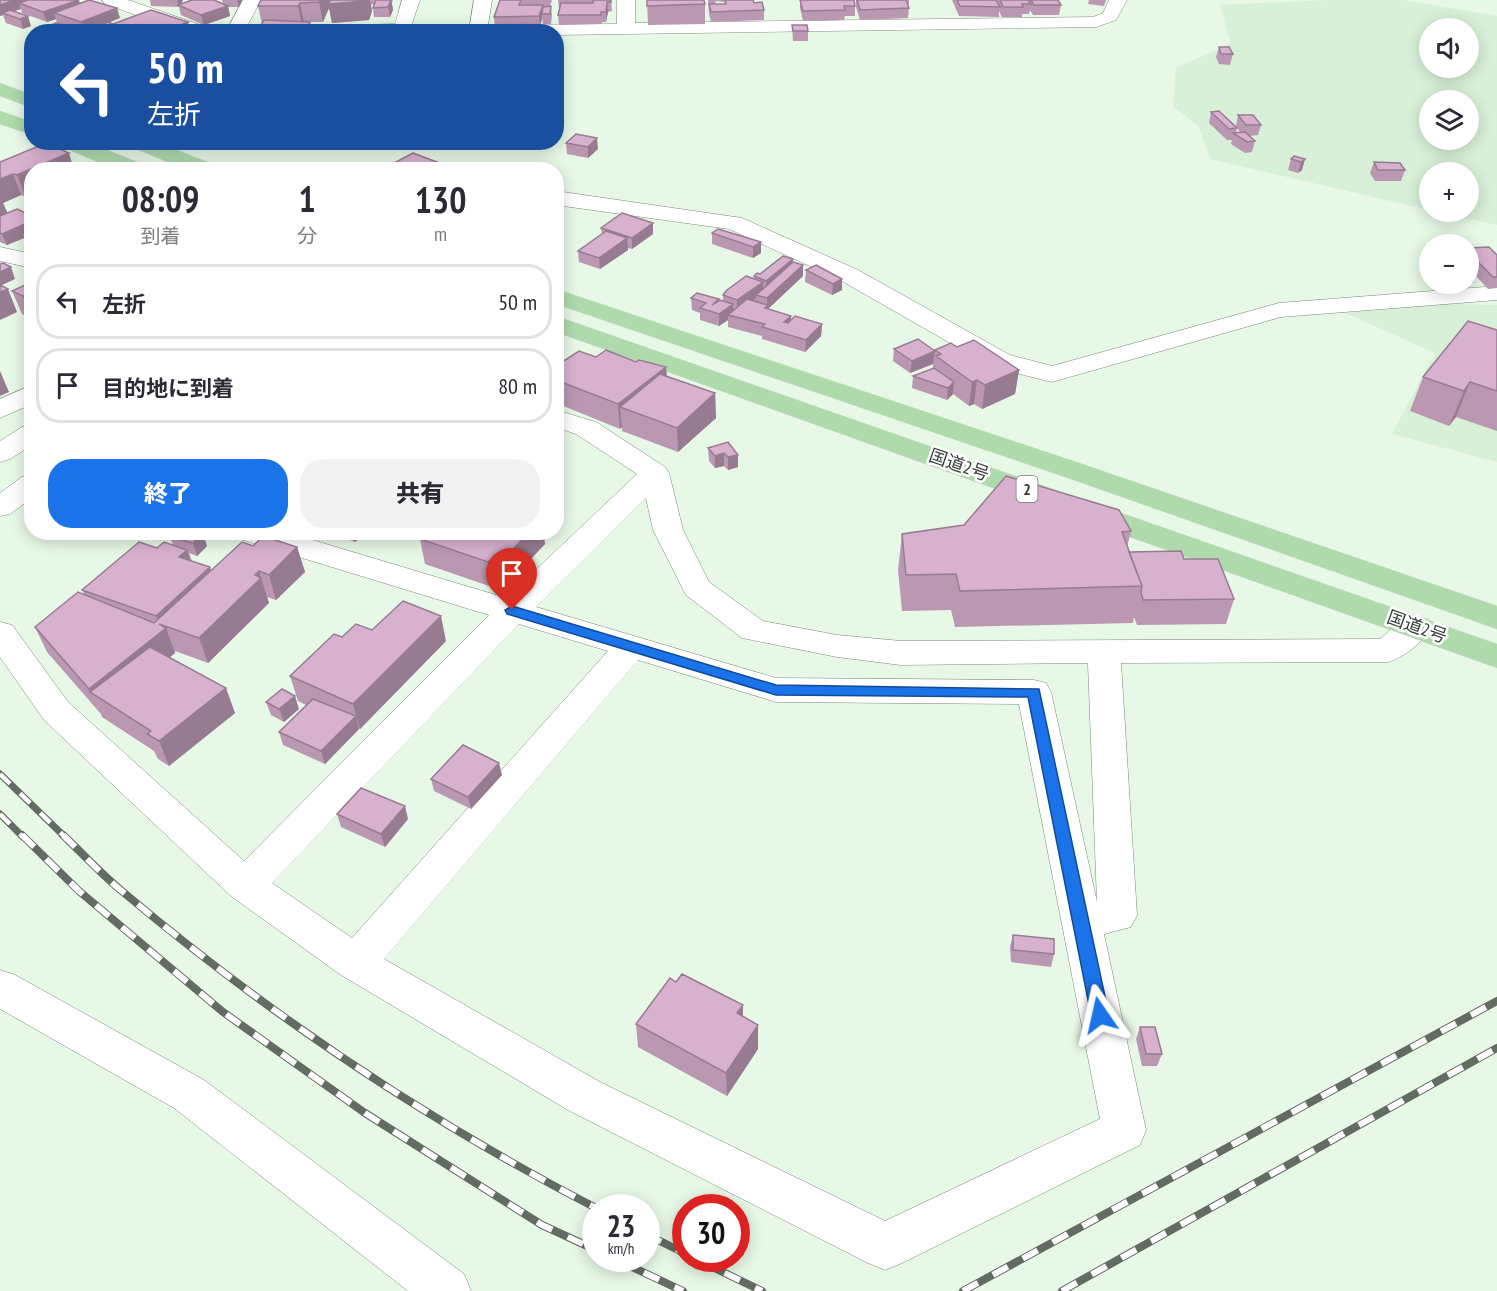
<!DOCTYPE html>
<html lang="ja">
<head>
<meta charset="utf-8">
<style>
	:root { --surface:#fff; --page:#f2f2f3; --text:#2b2b33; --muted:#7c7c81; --line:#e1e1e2; --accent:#1a73e8 }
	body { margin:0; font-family:"PT Sans Narrow","Noto Sans JP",sans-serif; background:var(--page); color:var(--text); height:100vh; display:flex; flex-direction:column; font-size:22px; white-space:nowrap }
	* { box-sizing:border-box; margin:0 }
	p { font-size:20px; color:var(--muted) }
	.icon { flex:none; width:33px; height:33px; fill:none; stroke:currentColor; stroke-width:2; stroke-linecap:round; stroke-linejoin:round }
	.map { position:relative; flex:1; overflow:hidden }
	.panel { position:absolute; left:24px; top:162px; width:540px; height:378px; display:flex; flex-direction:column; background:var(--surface); border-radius:24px; box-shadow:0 3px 15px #0003 }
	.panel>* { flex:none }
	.top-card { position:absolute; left:24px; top:24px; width:540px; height:126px; border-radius:24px; box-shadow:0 3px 15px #0003; background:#1a4fa0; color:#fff; overflow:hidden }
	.buttons { position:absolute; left:1419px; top:18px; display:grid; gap:12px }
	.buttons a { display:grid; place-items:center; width:60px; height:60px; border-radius:50%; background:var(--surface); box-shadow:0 3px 15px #0003; font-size:30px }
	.speed { position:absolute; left:582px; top:1194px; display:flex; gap:12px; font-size:30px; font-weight:700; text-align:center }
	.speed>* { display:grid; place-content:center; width:78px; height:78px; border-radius:50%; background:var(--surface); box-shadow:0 3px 15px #0003; line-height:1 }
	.speed small { font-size:15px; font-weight:400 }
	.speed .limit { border:9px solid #d22; background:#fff; color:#111 }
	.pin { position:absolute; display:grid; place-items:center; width:51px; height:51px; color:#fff; margin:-62px -26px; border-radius:50% 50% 50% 0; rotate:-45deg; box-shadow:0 0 6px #0007 }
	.pin .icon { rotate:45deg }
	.me { position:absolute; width:66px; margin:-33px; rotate:349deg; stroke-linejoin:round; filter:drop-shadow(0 0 4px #0008) }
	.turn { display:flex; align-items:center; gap:21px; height:126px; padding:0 24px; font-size:27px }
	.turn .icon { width:78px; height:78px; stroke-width:2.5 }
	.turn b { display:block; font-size:42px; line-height:51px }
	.eta { display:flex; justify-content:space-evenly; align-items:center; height:102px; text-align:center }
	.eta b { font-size:36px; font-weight:800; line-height:42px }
	.action { display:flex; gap:12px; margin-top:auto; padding:12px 24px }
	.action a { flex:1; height:69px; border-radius:24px; background:var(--accent); color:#fff; font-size:24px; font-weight:800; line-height:69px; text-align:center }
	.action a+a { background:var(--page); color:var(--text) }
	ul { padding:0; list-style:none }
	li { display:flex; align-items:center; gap:18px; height:75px; margin:0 12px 9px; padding:0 12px; border:3px solid var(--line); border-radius:24px }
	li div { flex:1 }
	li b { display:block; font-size:22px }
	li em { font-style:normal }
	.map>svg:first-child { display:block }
</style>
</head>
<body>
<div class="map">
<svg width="1497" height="1291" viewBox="0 0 1497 1291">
	<rect width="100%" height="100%" fill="#e7f8e6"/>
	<path fill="#d9f0d8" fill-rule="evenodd" d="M1327,0H1403L1497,16V225L1437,212H1468V172H1430L1429,210L1210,159L1199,127L1173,106L1176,68L1231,43L1220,5ZM1430,28H1468V68H1430ZM1430,100H1468V140H1430Z
		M1420,304L1497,305V462L1392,434L1435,353L1343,312Z"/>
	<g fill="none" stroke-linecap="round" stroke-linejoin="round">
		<defs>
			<path id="minor" d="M102,0H128L209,28L212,32H184L105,4Z
				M243,0H261L244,32H226Z
				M402,0H420L409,32H280L289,27L395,24Z
				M474,0H492L488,25L617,24V0H635V23L1093,17L1103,13L1109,0H1127L1116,20L1096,27L556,35V32H469Z
				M556,191L742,218L858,270L1010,355L1052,366L1279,303L1497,286V300L1281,317L1052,382L992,367L840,280L729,229L556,205Z
				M0,247L32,254V268L0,261Z
				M32,385V404L0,418V399Z
				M556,410L596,422L665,467L669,473L683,530L709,582L763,621L837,635L901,641L1380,639C1396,626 1407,613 1428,619L1432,627C1423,642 1405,657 1388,662L1121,663L1137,915L1131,927L1104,934L1146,1130L1140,1145L902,1263L885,1270L868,1263L568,1110L341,975L231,896L44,720L0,657V622L12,625L68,702L244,861L489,615L240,539L236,532H286L506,598L637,474L576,434L556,427ZM646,498L653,530L686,595L742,638L837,657L901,665L1088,663L1097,902L1051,692L1046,683L1034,680L776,678L536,607ZM519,624L608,651L352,938L272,883ZM638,660L776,702L1019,704L1100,1119L885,1221L600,1082L384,959Z
				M32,425V445L10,459L0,462V441L22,427Z
				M32,474V498L10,514L0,516V493L22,477Z
				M0,970L15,975L204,1080L464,1274L471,1291H408L174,1108L0,1009Z"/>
			<path id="trunk" d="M0,83L32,95V108L0,96Z
				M0,111L32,122V135L0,124Z
				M57,142H87L145,165L147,170H117L60,146Z
				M126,142H156L215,165L217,170H187L129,146Z
				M556,289L1088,466L1497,606V629L1068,478L556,304Z
				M556,316L1497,644V668L556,332Z"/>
		</defs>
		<use href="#minor" stroke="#7a8979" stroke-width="1"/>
		<use href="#trunk" stroke="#dfe0df" stroke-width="1"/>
		<use href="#minor" fill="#fff" fill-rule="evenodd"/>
		<use href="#trunk" fill="#aedaac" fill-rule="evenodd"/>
		<defs>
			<path id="rail-far1" d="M0,774L65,837
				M0,814L23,837"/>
			<path id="rail" d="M22,835L79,891L223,1012L365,1113L542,1225L596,1250
				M63,835C83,854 102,875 123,892C268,1014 428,1121 596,1208
				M646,1234L686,1254
				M613,1258L683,1291
				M694,1258L762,1291
				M963,1291L1497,1001
				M1062,1291L1497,1048"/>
		</defs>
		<use href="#rail-far1" stroke="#636c62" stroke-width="7"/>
		<use href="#rail" stroke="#636c62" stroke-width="8"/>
		<use href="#rail-far1" stroke="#fff" stroke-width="4.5" stroke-dasharray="14" stroke-linecap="butt"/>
		<use href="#rail" stroke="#fff" stroke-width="6" stroke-dasharray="17" stroke-linecap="butt"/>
	</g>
	<path fill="#ba98b2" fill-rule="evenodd" d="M0,0L80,3L120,18L108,22L113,24L190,32H84L57,23L56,19L47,22L22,13L21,9L13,11L31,26L23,29L6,23L3,15L0,16Z
		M150,0H183L181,4H223L222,0H242L239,7H228L230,16L204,25L181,15L179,7L151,6Z
		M261,0H393L392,3L393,10L390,17H374L373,8L374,4L371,5L372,11L369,20L332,23L329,8L323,22H310L312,32H252L262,24L258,6Z
		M505,0H552L550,6H551L552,16L551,24H543L542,18L540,26L495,27L494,17Z
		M558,0H611L612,11L608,12L606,22H602L601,24L559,25L558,15L560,8H559Z
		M647,0L705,4V24L648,25Z
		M708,0H753L754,3L764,10V20L711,22L709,14ZM716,1L724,2L725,4H715Z
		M800,0L855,6V16H845L844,20L803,21L800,8Z
		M856,0H909V4H908L909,8L908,18L860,20L856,7Z
		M952,0H1058L1061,5L1059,15H1033L1030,10L1029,14H1022V17H1002L999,11V17L959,16Z
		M1089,0H1106L1104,6L1088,4Z
		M792,25L808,31V41H793Z
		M1219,47L1233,54L1230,65L1219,64L1216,57Z
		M1211,112L1237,128L1236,133L1240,132L1236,126L1238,115L1261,125L1258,135L1249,136L1255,141L1252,152L1245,153L1231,144L1232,140H1227L1209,123Z
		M566,143L598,149L588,158L567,154Z
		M1291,159H1305L1302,170L1298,173L1288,170Z
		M0,162L32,170V195L26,197L21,195L3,203L7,213L32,216V248L26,245L24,238L7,245L0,242Z
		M1374,162L1405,170L1401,181H1375L1370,173Z
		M653,223V234L632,249L628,248V250L600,269L579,262L578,251L602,234L601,228Z
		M712,233L761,242V253L753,258L712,244Z
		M1468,248L1497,255V288L1488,289L1476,276L1473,283H1468Z
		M793,262L803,276L768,309L791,321L822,324L821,336L805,352L762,339V336L728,327V320L719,326L700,320V313L692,310L691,298L723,301V295L754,279V276Z
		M806,270L842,279V290L832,295L805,282Z
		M32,282V319L22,314L12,291Z
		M1497,330V431L1456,417L1449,426L1410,411L1423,377Z
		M957,347L1019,370L1015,394L982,409L974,404L969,406L953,394L947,400L912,388L913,376L933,369V364L910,373L893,361L894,349L935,351V350Z
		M596,357L636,362L666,367L667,376L715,393L716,418L678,452L622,431V427L620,429L556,403V366Z
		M728,442L738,467L728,470L724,466L715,468L709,461L708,448Z
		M1131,531L1127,547L1129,552L1184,559L1234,599L1226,624L1137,625L1134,617L1133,623L955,627L951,610L902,611L898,570L902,534Z
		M341,532H367L355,542L342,537Z
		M427,532H543L545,544L507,584L498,581L492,587L425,564L420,539Z
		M170,537L207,546L197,556L189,553L192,561L211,571L253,546L297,547L305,572L276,600L267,597L269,603L208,663L175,651V653L170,657L235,713L169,766L158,759L154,751L102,717L101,714L47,652L35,627L84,594L82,590L157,548L173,545Z
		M372,630L446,641L360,729L359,728V729L325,764L283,745L279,732L306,705L298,701L290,676L342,637Z
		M266,702L299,709L284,722L271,715Z
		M502,775L471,809L434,791L431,779Z
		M337,814L408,819L385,847L341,827Z
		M1013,935L1054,954L1051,967L1011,962L1010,947Z
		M676,982L743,1005V1017L758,1049L727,1096L638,1047L636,1024Z
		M1140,1027L1162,1054L1157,1066H1142L1136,1039Z"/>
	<path fill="#977c91" d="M14,0H28L19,3L21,9L5,14L2,13L3,15L0,16V5Z
		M79,0L82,10L54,13L56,19L47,22L43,12Z
		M177,0H183L180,6L178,5L179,7Z
		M237,0H242L239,7Z
		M320,0H329V4L370,0L372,11L369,20L332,23L329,8L323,22L319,2Z
		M391,0L393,10L390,17L388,7Z
		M607,2L608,12L606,22V12Z
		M300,3L304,22L302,25L298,6Z
		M543,5V14H542V18L540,26L539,16Z
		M228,6L230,16L204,25L201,15Z
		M117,8L120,18L85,32L81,22Z
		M28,16L31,26L23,29L20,19Z
		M188,22L190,32H163Z
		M310,22L312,32H305Z
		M70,27L71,32H58Z
		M597,138L598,149L588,158V147Z
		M69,153L74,170H32V195L26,197L17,175Z
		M1305,159L1302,170L1298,173L1301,162Z
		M13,174L21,195L3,203L9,216L0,220V179Z
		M32,221V234L22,233L24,238L7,245L2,234Z
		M653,223V234L632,249V238Z
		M627,238L628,250L600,269L599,258Z
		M761,242V253L753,258V247Z
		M793,259V271L766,292V281Z
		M803,265V276L768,309L765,308L767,306V298Z
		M11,267L15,279L0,286V272Z
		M842,279V290L832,295L833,284Z
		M763,282V293L756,295V298L737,312V300Z
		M8,289L17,312L0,320V292Z
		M733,304L734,316L728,315V320L719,326V314Z
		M791,316V328L784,322Z
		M822,324L821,336L805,352L806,340Z
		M935,352L933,364L910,373L912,361Z
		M666,367L667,391L620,407L622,427L620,429L618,404Z
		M1019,370L1015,394L982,409L985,385Z
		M0,371L9,392L0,396Z
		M977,380L974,404L969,406L972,382Z
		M954,382L953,394L947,400L948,388Z
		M1470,382L1456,417L1449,426L1464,391Z
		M715,393L716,418L678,452L677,428Z
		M724,453V466L715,468V456Z
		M738,455V467L728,470V457Z
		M353,532H367L355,542Z
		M529,532H543L545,544L507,584L503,560Z
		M203,533L207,546L197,556L193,543Z
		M297,547L305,572L276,600L269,575Z
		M187,550L196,575L179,557Z
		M494,557L498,581L492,587L488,562Z
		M210,567L218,592L159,624L156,616Z
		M259,571L269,603L208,663L199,638Z
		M441,616L446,641L360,729L353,704Z
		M166,628L175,653L111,705L90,692L89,689Z
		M226,688L235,713L169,766L159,741Z
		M295,696L299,709L284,722L279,709Z
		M356,716L359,729L325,764L321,751Z
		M499,763L502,775L471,809L468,797Z
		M405,806L408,819L385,847L381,834Z
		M743,1005V1029L737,1013Z
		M758,1025V1049L727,1096L726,1073Z"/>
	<path fill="#d8b1cf" stroke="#977c91" stroke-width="1.5" d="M0,0H14L0,5Z
		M28,0H79L43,12L19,3Z
		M89,0L117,8L81,22L54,13Z
		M192,0H214L228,6L201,15L178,5Z
		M261,0H320L319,2L300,3L298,6H258Z
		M330,0H366V1L329,4Z
		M376,0H391L388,7L373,8Z
		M500,0H521L519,5H543L539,16L494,17Z
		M593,0H611V2H607L606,12H601V15H558L561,3H593Z
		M647,0H704L705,4L647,6Z
		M725,0H753L754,3L762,2L764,10L711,12L709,4H726Z
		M800,0H854L855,6H844L845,10L803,11Z
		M857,0H906L909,8L860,10Z
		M957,0H996L1000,7L960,6Z
		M1000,0H1028L1031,4H1022L1023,7H1003Z
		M1031,0H1058L1061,5H1034Z
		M551,6L550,14H542L543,7Z
		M10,10L28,16L20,19L2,13Z
		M151,10L188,22L163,32H90L86,30L108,22L113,24Z
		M264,20L310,22L305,32H252L255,25H261Z
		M56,23L70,27L58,32H43L38,30Z
		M792,25H807L808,31H793Z
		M400,26L399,32H357V28Z
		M332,29H350V32H315L331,31Z
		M1219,47H1229L1233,54H1221Z
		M1219,111L1237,128L1229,129L1211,112Z
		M1238,115H1253L1261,125H1246Z
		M1245,132L1255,141L1247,142L1233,133Z
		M576,134L597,138L588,147L566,143Z
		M46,143L69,153L17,175L13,174L0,179V162Z
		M413,153L450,167L445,170H381Z
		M1294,156L1305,159L1301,162L1291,159Z
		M1374,162L1400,163L1405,170H1378Z
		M17,209L32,216V221L2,234L0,233V216Z
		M622,213L653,223L632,238L601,228Z
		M32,229V239L22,233Z
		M718,229L761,242L753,247L712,233Z
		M606,231L627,238L599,258L578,251Z
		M1489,247L1497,255V277H1493L1468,252V248Z
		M783,256L793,259L766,281L754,276L757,273L760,274Z
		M1468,261L1478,271L1468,272Z
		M793,262L803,265L767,298L756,295Z
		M3,263L11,267L0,272V264Z
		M816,265L842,279L833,284L806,270Z
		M746,276L763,282L737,300L723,295L727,290Z
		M32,282V300L12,291Z
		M0,285L8,289L0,292Z
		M697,293L719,299L712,305L720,300L733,304L719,314L700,308L706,303L691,298Z
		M747,299L768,305L765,308L791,316L784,322L788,323L795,316L822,324L806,340L762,327L765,324L728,315Z
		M1468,321L1497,330V391L1470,382L1464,391L1423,377Z
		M918,339L935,351L912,361L894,349Z
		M974,340L1019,370L985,385L977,380L972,382L936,356L941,354L935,350L951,343L957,347Z
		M606,350L636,362L639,360L666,367L618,404L556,380V366L579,351L596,357Z
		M934,368L954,382L948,388L913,376Z
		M660,374L715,393L677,428L620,407Z
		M728,442L738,455L728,457L724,453L715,456L708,448Z
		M1006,476L1119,510L1131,531L1122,532L1142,586L960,591L956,574L906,575L902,534L964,525Z
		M174,532H199L203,533L193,543L170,537Z
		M427,532H529L503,560L494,557L488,562L420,539Z
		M263,536L297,547L269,575L259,571L255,575L261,578L199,638L159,624L166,628L89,689L35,627L78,592L154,623L242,542L253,546Z
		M139,542L157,548L164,542L187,550L179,557L210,567L156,616L82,590Z
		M1181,551L1184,559H1218L1234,599L1143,600L1141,592L1142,586L1129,552Z
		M403,601L441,616L353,704L290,676L334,634L342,637L356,624L372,630Z
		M150,647L226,688L159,741L147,734L151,731L90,692Z
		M282,689L295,696L279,709L266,702Z
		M313,699L356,716L321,751L279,732Z
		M463,745L499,763L468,797L431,779Z
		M361,788L405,806L381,834L337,814Z
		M1013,935L1054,939V954L1013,950Z
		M682,974L743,1005L737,1013L758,1025L726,1073L636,1024L670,978L676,982Z
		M1140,1027H1155L1162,1054H1146Z"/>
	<path fill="#1a73e8" stroke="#114b97" stroke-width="1.5" d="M512,606L776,685L1039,689L1109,1015L1106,1020L1100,1023L1094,1020L1091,1015L1028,697L776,695L507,614L505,610Z"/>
	<g text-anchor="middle" stroke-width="5" stroke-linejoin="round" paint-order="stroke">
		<rect fill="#fff" stroke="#737873" stroke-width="1.5" x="1016.5" y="476" width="21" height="26" rx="4.5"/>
		<g font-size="16" font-weight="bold" fill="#373e37">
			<text x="1027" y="495">2</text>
		</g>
		<g font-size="18" fill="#373e37" stroke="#fff">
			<text transform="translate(959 465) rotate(19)" y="6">国道2号</text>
			<text transform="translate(1417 627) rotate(20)" y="6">国道2号</text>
		</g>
	</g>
</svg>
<div class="buttons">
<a><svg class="icon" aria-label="sound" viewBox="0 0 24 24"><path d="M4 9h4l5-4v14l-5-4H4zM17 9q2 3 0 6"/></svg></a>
<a><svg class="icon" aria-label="layers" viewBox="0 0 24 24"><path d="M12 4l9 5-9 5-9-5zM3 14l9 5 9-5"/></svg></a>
<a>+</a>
<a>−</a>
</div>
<div class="speed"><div>23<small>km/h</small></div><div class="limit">30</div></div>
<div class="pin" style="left:512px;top:610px;background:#d93025"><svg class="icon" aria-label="arrive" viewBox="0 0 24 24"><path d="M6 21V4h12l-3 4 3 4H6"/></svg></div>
<svg class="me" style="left:1100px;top:1015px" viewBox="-20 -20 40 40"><path d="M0-17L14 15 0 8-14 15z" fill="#1a73e8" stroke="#fff" stroke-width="4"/></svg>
<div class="top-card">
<div class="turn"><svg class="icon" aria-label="left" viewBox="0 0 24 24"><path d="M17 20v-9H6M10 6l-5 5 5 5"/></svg><div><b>50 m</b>左折</div></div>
</div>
<section class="panel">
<div class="eta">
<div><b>08:09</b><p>到着</p></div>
<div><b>1</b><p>分</p></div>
<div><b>130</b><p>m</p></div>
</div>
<ul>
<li><svg class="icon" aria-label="left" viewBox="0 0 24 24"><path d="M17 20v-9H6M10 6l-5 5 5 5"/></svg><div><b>左折</b></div><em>50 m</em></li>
<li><svg class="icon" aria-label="arrive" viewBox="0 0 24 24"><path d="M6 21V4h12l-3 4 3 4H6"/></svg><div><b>目的地に到着</b></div><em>80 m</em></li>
</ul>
<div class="action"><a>終了</a><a>共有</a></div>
</section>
</div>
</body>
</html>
